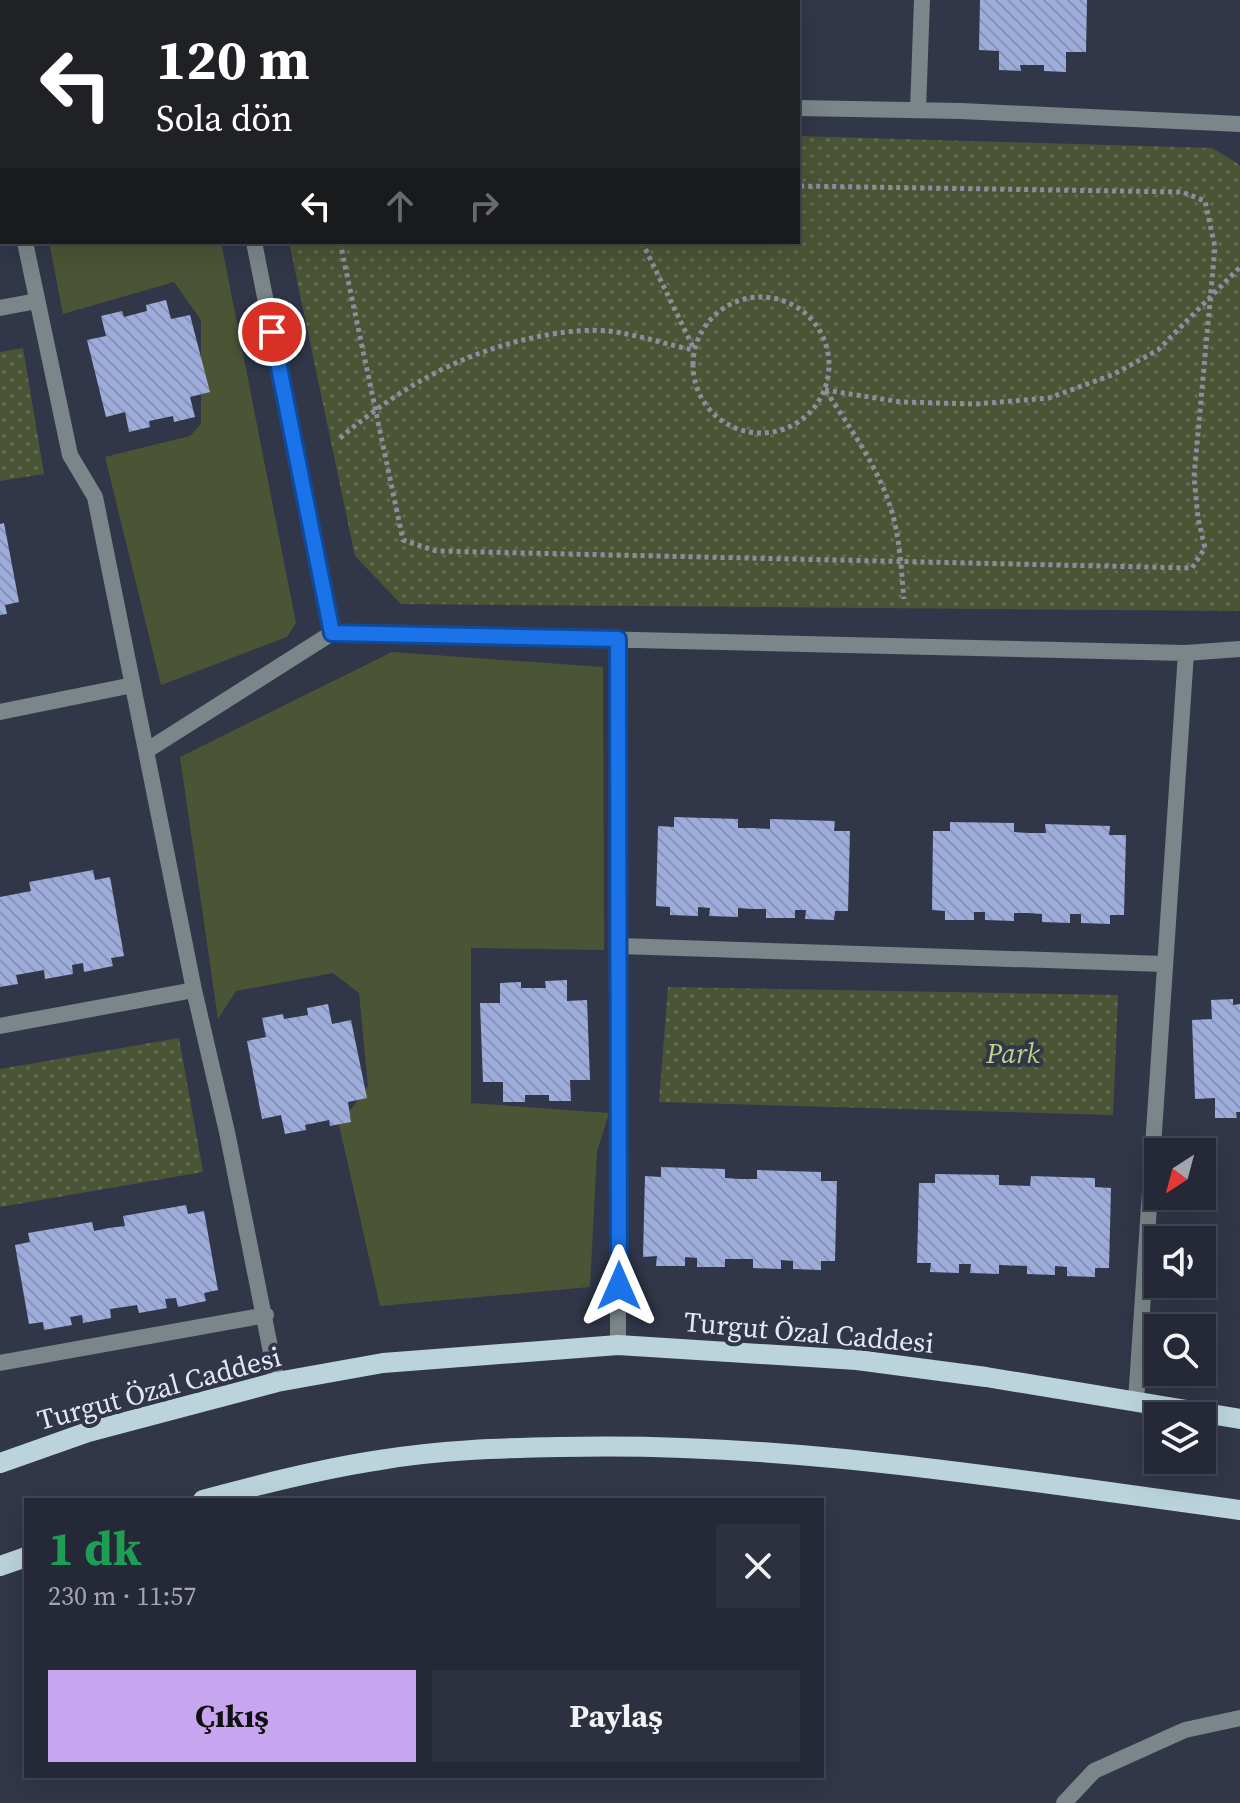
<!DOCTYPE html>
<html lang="tr">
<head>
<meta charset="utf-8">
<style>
	:root { --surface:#252937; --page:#2d313f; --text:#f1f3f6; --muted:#a3a6ad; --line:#424552; --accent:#c7a6ef }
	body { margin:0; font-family:"Source Serif 4",serif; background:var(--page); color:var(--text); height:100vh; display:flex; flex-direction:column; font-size:30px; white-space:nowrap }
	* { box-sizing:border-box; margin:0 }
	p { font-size:26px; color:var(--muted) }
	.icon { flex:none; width:44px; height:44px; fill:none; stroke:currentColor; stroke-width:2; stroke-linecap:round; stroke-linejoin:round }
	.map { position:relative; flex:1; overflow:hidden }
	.side { position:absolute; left:24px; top:1498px; width:800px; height:280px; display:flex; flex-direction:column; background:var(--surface); border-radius:0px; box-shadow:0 8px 32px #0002,0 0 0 2px var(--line) }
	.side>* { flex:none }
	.hud { position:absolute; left:0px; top:0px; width:800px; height:244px; box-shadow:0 8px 32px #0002,0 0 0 2px var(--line); background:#202124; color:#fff; overflow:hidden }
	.needle { width:52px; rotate:216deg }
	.buttons { position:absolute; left:1144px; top:1138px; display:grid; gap:16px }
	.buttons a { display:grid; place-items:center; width:72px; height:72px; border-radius:0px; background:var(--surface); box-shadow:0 8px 32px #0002,0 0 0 2px var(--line); font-size:40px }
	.pin { position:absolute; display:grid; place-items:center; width:68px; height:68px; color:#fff; margin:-34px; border:4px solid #fff; border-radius:50%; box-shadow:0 2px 8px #0007 }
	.me { position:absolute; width:88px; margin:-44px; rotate:0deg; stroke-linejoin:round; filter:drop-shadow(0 0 6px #0008) }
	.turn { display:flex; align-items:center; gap:28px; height:168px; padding:0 24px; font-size:36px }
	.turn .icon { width:104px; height:104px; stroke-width:2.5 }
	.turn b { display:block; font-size:56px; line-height:68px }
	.lanes { display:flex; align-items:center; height:76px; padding:0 24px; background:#0003; justify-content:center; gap:40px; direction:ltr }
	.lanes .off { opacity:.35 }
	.round { display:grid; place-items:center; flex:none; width:84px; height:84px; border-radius:0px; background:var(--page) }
	.head { display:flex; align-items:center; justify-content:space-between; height:136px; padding:0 24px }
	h1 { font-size:48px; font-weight:700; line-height:60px; color:#1e9e55 }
	.action { display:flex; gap:16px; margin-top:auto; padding:16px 24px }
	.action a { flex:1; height:92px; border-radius:0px; background:var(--accent); color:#111; font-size:32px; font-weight:700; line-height:92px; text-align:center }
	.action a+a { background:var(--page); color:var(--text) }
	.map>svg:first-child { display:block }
</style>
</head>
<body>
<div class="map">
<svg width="1240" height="1803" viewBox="0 0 1240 1803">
	<defs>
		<pattern id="park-dots" width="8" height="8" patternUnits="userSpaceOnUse" patternTransform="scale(2)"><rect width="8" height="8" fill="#4c5436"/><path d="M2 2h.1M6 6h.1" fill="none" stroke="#666d54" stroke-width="1.8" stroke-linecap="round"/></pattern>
		<pattern id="building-back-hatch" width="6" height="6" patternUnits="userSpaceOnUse" patternTransform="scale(2)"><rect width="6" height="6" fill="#9dacda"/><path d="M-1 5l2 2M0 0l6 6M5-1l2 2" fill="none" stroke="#8792b6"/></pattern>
	</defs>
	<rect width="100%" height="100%" fill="#313749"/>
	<path fill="#4c5436" d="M49,242H221L296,623L287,637L161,685L105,457L190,436L201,424V320L174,282L63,314Z
		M392,652L603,667L604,950L471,948V1103L609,1113L597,1152L590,1287L380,1306L339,1125L368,1086L359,993L333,973L236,991L218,1019L180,757Z"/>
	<path fill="url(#park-dots)" d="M798,136L1212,148L1237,163L1240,167V611L401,604L355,556L289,242H798Z
		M23,348L44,474L0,481V352Z
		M668,987L1118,995L1113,1115L659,1102Z
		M179,1038L203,1172L0,1207V1069Z"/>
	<path fill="url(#building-back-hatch)" d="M980,0H1087L1086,52H1066V72L1044,71V65H1020L1021,71L999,70V51L979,50Z
		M166,300L171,319L190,315L210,392L190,397L195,417L174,422L173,416L149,421L150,427L129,432L125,412L106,417L87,340L106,336L101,316L122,311L124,317L147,311L146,305Z
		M4,523L19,602L5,605L7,614L0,615V524Z
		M674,817L738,819V828H754L770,829V819L835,821L834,831H850L848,911H835L834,920L805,919L806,910H795V918H766V909H752L738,908V917L709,916L710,908L698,907V916L670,915V907L656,906L658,826L674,827Z
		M950,822L1014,823V832L1029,833H1046L1045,824L1110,826L1109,835H1126L1124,915H1110V924L1081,923V914H1070V923L1042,922V914L1028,913H1014V921L985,920V912H974V920H945V911L932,910L933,831H950Z
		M93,870L95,880L110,877L124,956L111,958L113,966L84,972L83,963L72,965L73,974L45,979L44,970L16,975L18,984L0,987V897L31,891L29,882Z
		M567,980V1001L587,1000L590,1080H570L571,1101H549V1095H525V1102H503V1082H483L480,1003H500V983L521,982V988H546L545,981Z
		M1233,999V1005L1240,1004V1112H1236L1237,1118H1215V1098L1195,1099L1192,1020L1212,1019L1211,1000Z
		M328,1004L332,1024L351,1020L367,1098L348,1102L351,1122L330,1126L329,1120L305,1125L306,1130L285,1134L281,1115L262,1119L247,1041L266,1037L262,1018L283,1014L284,1019L308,1015L307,1008Z
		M661,1167L725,1169V1178L741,1179H757V1170L821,1172V1181H837L835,1261H821V1270L793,1269V1261L781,1260V1269L753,1268V1259H725V1267H697V1258L685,1257V1266H656L657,1256L643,1257L645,1176L661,1177Z
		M935,1174L999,1175V1185L1030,1186L1031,1176L1095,1178V1187L1111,1188L1109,1268H1095V1277L1067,1276V1267L1055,1266V1275L1027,1274V1266L999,1265V1274L970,1273L971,1264H959V1273L930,1272L931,1263H917L919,1183H935Z
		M186,1205L188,1214L204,1211L218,1290L204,1293L206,1301L178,1307L176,1298L165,1299L167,1308L139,1313L137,1305L110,1309L111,1318L83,1323L82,1315L70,1317L72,1325L44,1330L43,1322L29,1324L15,1245L30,1242L28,1233L92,1222L94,1231L109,1228L125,1226L123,1216Z"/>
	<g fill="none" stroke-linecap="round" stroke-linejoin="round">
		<path stroke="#8a8f9e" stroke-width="5" stroke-dasharray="4 4" stroke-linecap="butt" d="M340,242L403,540L436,551L1192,568L1205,548L1198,518L1194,477L1215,247L1205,201L1182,192L798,186
			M642,242L694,349
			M693 365a68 68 0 1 1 136 0a68 68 0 1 1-136 0Z
			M825,390L901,402L976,404L1049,398L1112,375L1158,350L1240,267
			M826,391C848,425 878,467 890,506C900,535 901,569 904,599
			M340,438C401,387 458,354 536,337C561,332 590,328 616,332C642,336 668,345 694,350"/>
		<path stroke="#7a8689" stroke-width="16" d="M204,0V2
			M397,0V2
			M106,2L115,0
			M0,26H2
			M798,108L961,111L1240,124
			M918,110L922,0
			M0,123L2,132
			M254,242L332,633
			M0,308L37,301
			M0,712L133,685
			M146,751L332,633L1186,653L1240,649
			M620,946L1164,964
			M194,990L227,1132L277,1382
			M0,1026L194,990L95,497L70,455L25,242
			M618,1345V639
			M0,1363L266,1315
			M1136,1401L1186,653
			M1064,1803L1094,1771L1185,1730L1240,1718"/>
		<path stroke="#bbd4db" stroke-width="20" d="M0,1463L88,1432L277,1382L383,1363L618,1345L857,1360L986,1377L1240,1419
			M203,1500C261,1484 320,1469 380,1460C439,1450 500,1448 560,1447C789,1441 1014,1480 1240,1510
			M0,1566L26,1557"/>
	</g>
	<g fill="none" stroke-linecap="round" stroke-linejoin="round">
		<defs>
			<path id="route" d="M272,332L332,633L618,639L619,1286"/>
		</defs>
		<use href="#route" stroke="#114b97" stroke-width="20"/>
		<use href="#route" stroke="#1a73e8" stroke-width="14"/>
	</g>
	<g text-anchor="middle" stroke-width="8" stroke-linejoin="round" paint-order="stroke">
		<g font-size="28" font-style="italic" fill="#c0d188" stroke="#313749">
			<text x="1013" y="1063">Park</text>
		</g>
		<g font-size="28" fill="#e4e8f4" stroke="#313749">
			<text transform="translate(809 1332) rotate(5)" y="10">Turgut Özal Caddesi</text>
			<text transform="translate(159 1388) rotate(-15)" y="10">Turgut Özal Caddesi</text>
		</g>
	</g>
</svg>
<div class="buttons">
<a><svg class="needle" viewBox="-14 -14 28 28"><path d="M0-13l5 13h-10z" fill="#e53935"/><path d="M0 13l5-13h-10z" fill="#a3a6ad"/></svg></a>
<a><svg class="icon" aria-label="sound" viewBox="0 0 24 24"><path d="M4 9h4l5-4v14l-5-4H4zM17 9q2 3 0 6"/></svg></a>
<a><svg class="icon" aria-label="search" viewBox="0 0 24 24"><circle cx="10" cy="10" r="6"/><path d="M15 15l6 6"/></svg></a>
<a><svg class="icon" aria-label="layers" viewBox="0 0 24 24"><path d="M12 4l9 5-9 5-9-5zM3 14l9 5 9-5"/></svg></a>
</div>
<div class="pin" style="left:272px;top:332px;background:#d93025"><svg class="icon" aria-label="arrive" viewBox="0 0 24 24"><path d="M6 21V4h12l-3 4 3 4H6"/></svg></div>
<svg class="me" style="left:619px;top:1286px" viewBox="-20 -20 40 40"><path d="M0-17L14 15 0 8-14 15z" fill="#1a73e8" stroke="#fff" stroke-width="4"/></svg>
<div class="hud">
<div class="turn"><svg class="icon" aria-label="left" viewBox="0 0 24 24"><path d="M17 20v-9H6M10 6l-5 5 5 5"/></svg><div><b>120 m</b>Sola dön</div></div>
<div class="lanes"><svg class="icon" aria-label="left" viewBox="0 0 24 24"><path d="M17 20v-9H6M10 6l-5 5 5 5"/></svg><svg class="icon off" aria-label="ahead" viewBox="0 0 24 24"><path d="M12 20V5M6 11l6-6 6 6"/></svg><svg class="icon off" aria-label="right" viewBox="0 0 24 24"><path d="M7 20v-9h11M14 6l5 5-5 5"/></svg></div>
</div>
<section class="side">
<div class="head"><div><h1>1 dk</h1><p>230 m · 11:57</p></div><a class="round"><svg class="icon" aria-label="close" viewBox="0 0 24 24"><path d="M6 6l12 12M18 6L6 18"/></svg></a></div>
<div class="action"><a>Çıkış</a><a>Paylaş</a></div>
</section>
</div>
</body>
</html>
